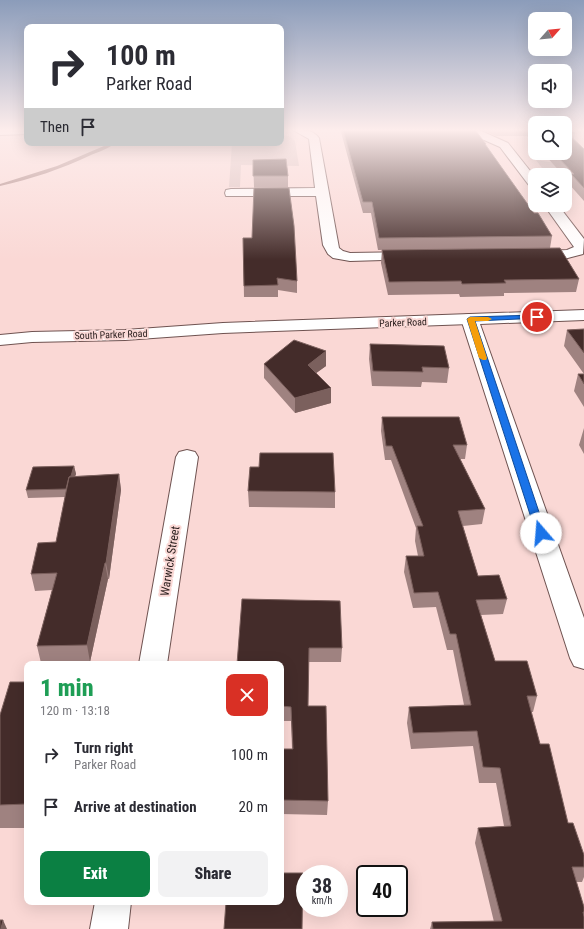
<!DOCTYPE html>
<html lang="en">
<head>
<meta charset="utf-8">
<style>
	:root { --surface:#fff; --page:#f2f2f3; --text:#2b2b33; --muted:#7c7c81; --accent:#0b8043 }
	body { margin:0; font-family:"Roboto Condensed",sans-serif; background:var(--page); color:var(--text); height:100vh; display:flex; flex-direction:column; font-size:15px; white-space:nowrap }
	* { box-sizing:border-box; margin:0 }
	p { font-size:13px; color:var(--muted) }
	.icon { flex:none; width:22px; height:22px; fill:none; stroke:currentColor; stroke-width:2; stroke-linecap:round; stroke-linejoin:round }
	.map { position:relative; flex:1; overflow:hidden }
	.side { position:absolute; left:24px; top:661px; width:260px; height:244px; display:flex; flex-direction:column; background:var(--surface); border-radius:8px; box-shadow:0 4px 16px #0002 }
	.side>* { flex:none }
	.banner { position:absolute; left:24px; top:24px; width:260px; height:122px; border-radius:8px; box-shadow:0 4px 16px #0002; background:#fff; color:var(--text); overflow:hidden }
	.needle { width:26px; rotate:63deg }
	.buttons { position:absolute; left:528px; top:12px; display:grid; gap:8px }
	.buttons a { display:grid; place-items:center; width:44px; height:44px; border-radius:8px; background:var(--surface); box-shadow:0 4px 16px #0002; font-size:20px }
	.speed { position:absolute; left:296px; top:865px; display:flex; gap:8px; font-size:20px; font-weight:700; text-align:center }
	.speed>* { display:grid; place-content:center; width:52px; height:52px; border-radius:50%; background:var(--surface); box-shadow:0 4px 16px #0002; line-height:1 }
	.speed small { font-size:10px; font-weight:400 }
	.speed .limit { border:2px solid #111; border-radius:6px; background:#fff; color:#111 }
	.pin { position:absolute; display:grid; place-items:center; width:34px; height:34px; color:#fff; margin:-17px; border:2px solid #fff; border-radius:50%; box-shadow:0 1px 4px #0007 }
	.me { position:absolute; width:44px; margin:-22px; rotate:342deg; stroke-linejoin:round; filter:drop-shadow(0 0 3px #0008) }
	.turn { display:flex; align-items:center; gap:14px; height:84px; padding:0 16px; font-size:18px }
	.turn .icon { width:52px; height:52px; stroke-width:2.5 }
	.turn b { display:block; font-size:28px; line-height:34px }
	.then { display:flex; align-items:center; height:38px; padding:0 16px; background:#0003; gap:8px; font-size:15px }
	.round { display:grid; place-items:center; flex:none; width:42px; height:42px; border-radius:8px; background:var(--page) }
	.summary { display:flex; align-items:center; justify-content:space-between; height:68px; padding:0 16px }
	h1 { font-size:24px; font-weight:800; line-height:30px; color:#1e9e55 }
	.cta { display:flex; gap:8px; margin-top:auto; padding:8px 16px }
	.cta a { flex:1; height:46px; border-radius:8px; background:var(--accent); color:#fff; font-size:16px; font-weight:800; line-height:46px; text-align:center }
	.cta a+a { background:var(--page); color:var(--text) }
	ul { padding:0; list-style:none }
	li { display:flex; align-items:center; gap:12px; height:52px; padding:0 16px }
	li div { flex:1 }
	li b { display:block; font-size:15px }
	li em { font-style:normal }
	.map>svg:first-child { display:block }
</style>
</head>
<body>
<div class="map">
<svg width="584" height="929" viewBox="0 0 584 929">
	<rect width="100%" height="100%" fill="#fad8d5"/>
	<path fill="#d9bebc" d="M281,135L289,136L295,141L299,166L241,165L240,187H229L232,143H281Z
		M536,160L584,167V178L545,172Z"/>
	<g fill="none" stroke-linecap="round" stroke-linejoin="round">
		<path fill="#a07875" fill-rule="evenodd" d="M111,143H116C109,148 99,152 91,155C62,169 31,179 0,186V184L57,166Z"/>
		<defs>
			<path id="minor" d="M0,130H27V134L0,135Z
				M293,130C304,130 312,129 319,138L339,248L343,251L350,253L412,252L417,253L419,256L417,259L350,261L333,258L328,254L323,245L316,196H226L225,193L226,190L231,189L315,188L309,139Z
				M465,130H479L508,143L535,177V189L531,188L500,147L466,132Z
				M544,205H558L584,239L583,254L560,260L530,258L528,255L530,252L567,250L574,247Z
				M470,314L476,315L479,319L476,323L470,324L223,333L125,340L32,342L0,345V335L32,332L125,330L223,323Z
				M187,450L195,452L198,457L167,664H139L176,457L179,452Z
				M95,902H131L128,929H90Z"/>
			<path id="tertiary" d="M584,310V320L480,324L584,618V669L574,666L570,658L461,319L464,315L470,314Z"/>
		</defs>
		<use href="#minor" stroke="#6f5351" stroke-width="2"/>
		<use href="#tertiary" stroke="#6f5351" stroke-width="2"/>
		<use href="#minor" fill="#fff" fill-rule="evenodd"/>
		<use href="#tertiary" fill="#fff" fill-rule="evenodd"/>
	</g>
	<path fill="#9f8280" d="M341,130H475L486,144V146L534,213L552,236L550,248L378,250L371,213H363L341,132Z
		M483,130H535V145L527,136H496Z
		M565,130L575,133L574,139L584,149V201L569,184V182L565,177V175H563L543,153H565Z
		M253,160L288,176V187H254Z
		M243,238L297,281V293L278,290V297H244Z
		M382,250L579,279L576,292L504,293V296L460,297L459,294L388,295L381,263Z
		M584,329V407L574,391L578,374H584L564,346L567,330Z
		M370,344L449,368L447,383L422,382L421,387L372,386L369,359Z
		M326,351V366L316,373L331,403L295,413L264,378V364Z
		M382,417L467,445L465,459H460L485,509L482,524L463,526L478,576L507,599L503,614L481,615L495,661L537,696L533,712H531L540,744L568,823L584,855V877L582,882H576L584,907V929H430L432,922H494L475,843L478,828L504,826L496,783H479L473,746L411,749L407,723L409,707L464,705L453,650H447L436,607L413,608L404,572L406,556H418L415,541L416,528L391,460H385L381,431Z
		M584,428V454L579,445Z
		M74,466L76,474L75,476L119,474L121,490L109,579H108L90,662L41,663L37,646L52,590L35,591L31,574L56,542L65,497L28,498L26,490Z
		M259,467L335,492V508L249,507L248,491Z
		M242,599L342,648L341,662H308V706L328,801L327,815L281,814V749H292L291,721H281V664Z
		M27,682V828H0V715Z"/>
	<path fill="#7b605d" d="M326,351V366L308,379V365Z
		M331,388V403L295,413V398Z
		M74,466L76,474L68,497L66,489Z
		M119,474L121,490L109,579L106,563Z
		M105,563L108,579L90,662L87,645Z
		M3,920L7,929H1Z"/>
	<path fill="#442c2a" stroke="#7b605d" d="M343,130H475L486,144H485L534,213H538L552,236L379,238L372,202H363Z
		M532,130H535V133Z
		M565,130H571L575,133L568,134L584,149V188L571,174H574L554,153H565Z
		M286,159L288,176H253V160Z
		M254,188H289L294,226L297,281L277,278L278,285L244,286L243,238H252Z
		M560,248L579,279L504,280L506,283L462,284L461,281L389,282L382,250Z
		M584,329V353L567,330Z
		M294,340L326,351L308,365L331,388L295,398L264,364Z
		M370,344L444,346L449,368L422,367L423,372L373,371Z
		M578,374H584V384Z
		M382,417H459L467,445H453L485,509L458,511L478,576L499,575L507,599L476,600L495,661H527L537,696H527L540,744H549L568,823H573L584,855V867H572L584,907V912H583L584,917V929H433L432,922L502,921L478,828L511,826L500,768L483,767L477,731L413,733L409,707L471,705L456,634H450L438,592L414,593L406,556H424L417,526H423L392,446H386Z
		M260,453H333L335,492L248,491L250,467H259Z
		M74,466L71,476L69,477L66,489L26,490L33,467Z
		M119,474L106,563H105L87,645L37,646L57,573L31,574L38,543L56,542L69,477Z
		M242,599L340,601L342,648H309L308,706H326L328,801L281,800V749H293L291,707L281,706V664H237Z
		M10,682H27V804L0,805V715Z
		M281,873H303L302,929H224L226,902H281Z
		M0,920H3L1,929H0Z"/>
	<linearGradient id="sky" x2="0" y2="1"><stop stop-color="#8b9cba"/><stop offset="0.5" stop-color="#fdedec"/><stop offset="1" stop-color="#fdedec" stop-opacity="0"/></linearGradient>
	<rect width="584" height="260" fill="url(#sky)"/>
	<path fill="#1a73e8" stroke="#114b97" d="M537,315H540V318L475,321L546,533L541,536L536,533L467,319L470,317Z"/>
	<path fill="#f59e0b" d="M470,317H488L492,319L488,321H475L487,358L486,360H483L479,358L467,319Z"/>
	<g text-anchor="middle" stroke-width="4" stroke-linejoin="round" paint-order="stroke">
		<g font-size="10" fill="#261b1a" stroke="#fad8d5">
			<text transform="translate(403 322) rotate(-2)" y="4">Parker Road</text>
			<text transform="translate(111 334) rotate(-2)" y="4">South Parker Road</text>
		</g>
		<g font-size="12" fill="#261b1a" stroke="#fad8d5">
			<text transform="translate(170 561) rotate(-81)" y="4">Warwick Street</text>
		</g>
	</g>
</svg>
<div class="buttons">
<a><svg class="needle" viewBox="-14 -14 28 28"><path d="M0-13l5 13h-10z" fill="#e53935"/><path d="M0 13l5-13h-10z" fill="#7c7c81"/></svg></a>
<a><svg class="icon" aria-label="sound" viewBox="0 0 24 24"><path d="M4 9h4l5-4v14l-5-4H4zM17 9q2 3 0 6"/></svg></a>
<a><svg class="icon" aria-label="search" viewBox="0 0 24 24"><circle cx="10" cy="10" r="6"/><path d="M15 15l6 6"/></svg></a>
<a><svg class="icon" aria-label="layers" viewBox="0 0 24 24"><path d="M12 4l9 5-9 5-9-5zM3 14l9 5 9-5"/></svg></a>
</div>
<div class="speed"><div>38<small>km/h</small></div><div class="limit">40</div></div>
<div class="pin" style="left:537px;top:317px;background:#d93025"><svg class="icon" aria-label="arrive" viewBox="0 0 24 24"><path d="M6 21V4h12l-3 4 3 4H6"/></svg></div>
<svg class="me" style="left:541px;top:533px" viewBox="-20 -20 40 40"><circle r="19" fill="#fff"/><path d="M0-13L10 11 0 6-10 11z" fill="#1a73e8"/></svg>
<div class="banner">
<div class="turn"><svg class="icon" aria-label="right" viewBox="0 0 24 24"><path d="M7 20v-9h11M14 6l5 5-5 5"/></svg><div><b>100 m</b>Parker Road</div></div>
<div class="then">Then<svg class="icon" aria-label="arrive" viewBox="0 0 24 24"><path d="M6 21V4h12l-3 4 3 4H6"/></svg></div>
</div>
<section class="side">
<div class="summary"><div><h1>1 min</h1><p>120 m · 13:18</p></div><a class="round" style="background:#d93025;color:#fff"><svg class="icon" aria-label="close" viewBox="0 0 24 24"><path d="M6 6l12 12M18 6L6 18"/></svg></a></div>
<ul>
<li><svg class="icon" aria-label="right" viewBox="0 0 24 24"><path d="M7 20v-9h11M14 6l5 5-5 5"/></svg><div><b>Turn right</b><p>Parker Road</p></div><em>100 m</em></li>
<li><svg class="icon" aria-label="arrive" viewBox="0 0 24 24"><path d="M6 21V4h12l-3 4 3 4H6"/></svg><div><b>Arrive at destination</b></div><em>20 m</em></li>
</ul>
<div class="cta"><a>Exit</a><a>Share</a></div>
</section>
</div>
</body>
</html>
